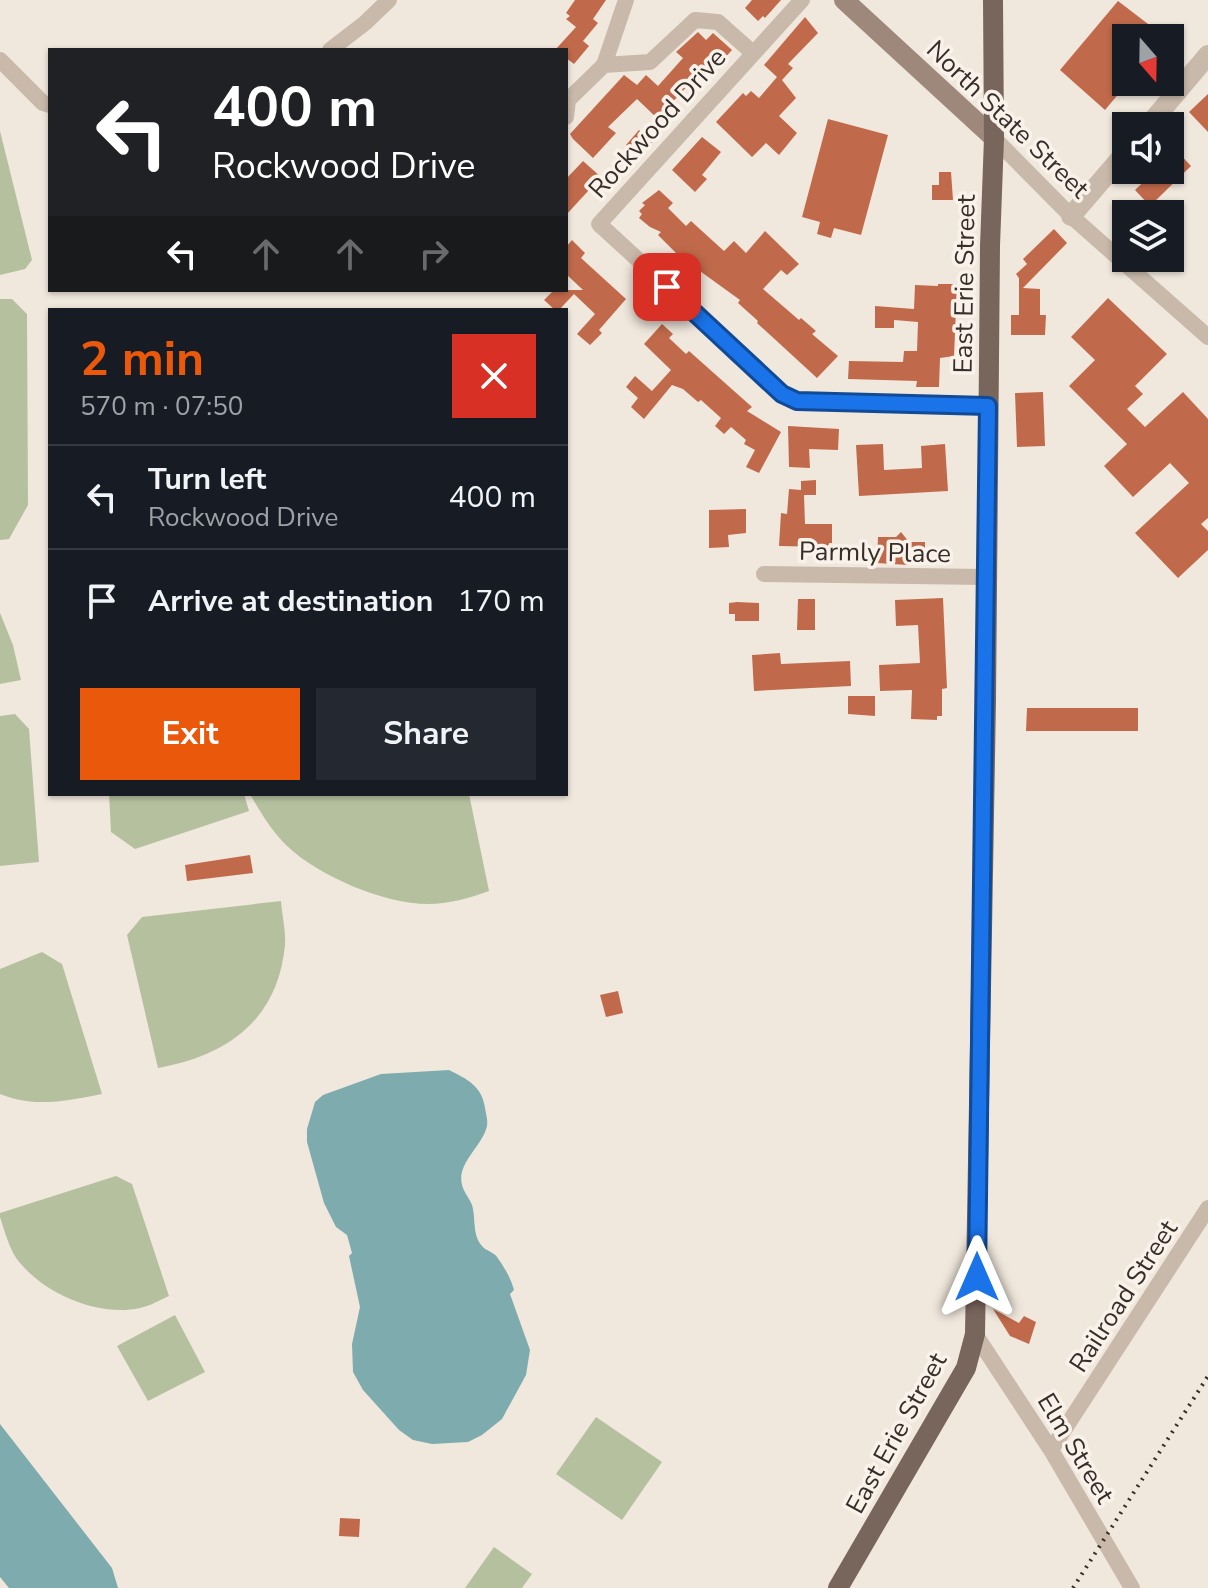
<!DOCTYPE html>
<html lang="en">
<head>
<meta charset="utf-8">
<style>
	:root { --surface:#171b24; --page:#242831; --text:#f1f3f6; --muted:#9ea1a6; --line:#363941; --accent:#ea580c }
	body { margin:0; font-family:"Nunito Sans",sans-serif; background:var(--page); color:var(--text); height:100vh; display:flex; flex-direction:column; font-size:30px; white-space:nowrap }
	* { box-sizing:border-box; margin:0 }
	p { font-size:26px; color:var(--muted) }
	.icon { flex:none; width:44px; height:44px; fill:none; stroke:currentColor; stroke-width:2; stroke-linecap:round; stroke-linejoin:round }
	.map { position:relative; flex:1; overflow:hidden }
	.sheet { position:absolute; left:48px; top:308px; width:520px; height:488px; display:flex; flex-direction:column; background:var(--surface); border-radius:0px; box-shadow:0 2px 6px #0004 }
	.sheet>* { flex:none }
	.banner { position:absolute; left:48px; top:48px; width:520px; height:244px; border-radius:0px; box-shadow:0 2px 6px #0004; background:#202124; color:#fff; overflow:hidden }
	.needle { width:52px; rotate:160deg }
	.tools { position:absolute; left:1112px; top:24px; display:grid; gap:16px }
	.tools a { display:grid; place-items:center; width:72px; height:72px; border-radius:0px; background:var(--surface); box-shadow:0 2px 6px #0004; font-size:40px }
	.pin { position:absolute; display:grid; place-items:center; width:68px; height:68px; color:#fff; margin:-34px; border-radius:16px; box-shadow:0 4px 12px #0006 }
	.me { position:absolute; width:88px; margin:-44px; rotate:0deg; stroke-linejoin:round; filter:drop-shadow(0 0 6px #0008) }
	.turn { display:flex; align-items:center; gap:28px; height:168px; padding:0 32px; font-size:36px }
	.turn .icon { width:104px; height:104px; stroke-width:2.5 }
	.turn b { display:block; font-size:56px; line-height:68px }
	.lanes { display:flex; align-items:center; height:76px; padding:0 32px; background:#0003; justify-content:center; gap:40px; direction:ltr }
	.lanes .off { opacity:.35 }
	.round { display:grid; place-items:center; flex:none; width:84px; height:84px; border-radius:0px; background:var(--page) }
	.overview { display:flex; align-items:center; justify-content:space-between; height:136px; padding:0 32px }
	h1 { font-size:48px; font-weight:700; line-height:60px; color:var(--accent) }
	.button { display:flex; gap:16px; margin-top:auto; padding:16px 32px }
	.button a { flex:1; height:92px; border-radius:0px; background:var(--accent); color:#fff; font-size:32px; font-weight:700; line-height:92px; text-align:center }
	.button a+a { background:var(--page); color:var(--text) }
	ul { padding:0; list-style:none }
	li { display:flex; align-items:center; gap:24px; height:104px; padding:0 32px; border-top:2px solid var(--line) }
	li div { flex:1 }
	li b { display:block; font-size:30px }
	li em { font-style:normal }
	.map>svg:first-child { display:block }
</style>
</head>
<body>
<div class="map">
<svg width="1208" height="1588" viewBox="0 0 1208 1588">
	<rect width="100%" height="100%" fill="#f1e8dd"/>
	<path fill="#b4c09e" d="M0,131L32,260L25,269L0,275Z
		M0,299H12L27,314L28,505L9,539L0,540Z
		M0,613L13,645L21,680L0,684Z
		M15,714L29,729L39,862L0,866V716Z
		M109,794H244L249,811L135,849L111,832Z
		M250,794H469L489,891C470,898 448,904 428,904C384,904 318,876 286,845C271,830 260,812 250,794Z
		M281,901C282,915 286,931 285,945C278,1020 227,1056 158,1068L127,935L142,917Z
		M42,952L62,964L102,1094C67,1101 34,1108 0,1094V969Z
		M116,1176L132,1184L169,1296C160,1300 150,1306 140,1308C99,1317 47,1295 20,1263C10,1252 5,1232 0,1217V1213Z
		M175,1315L205,1372L148,1401L117,1346Z
		M596,1417L662,1462L622,1520L556,1474Z
		M494,1547L532,1574L522,1588H465Z"/>
	<path fill="#7dabae" d="M449,1070C467,1079 482,1086 485,1108C486,1114 488,1120 487,1126C482,1148 454,1164 463,1188C465,1194 470,1199 472,1205C476,1218 472,1235 482,1246C486,1251 494,1252 497,1257C504,1267 511,1278 514,1290L510,1294L530,1350L526,1375L502,1419L482,1435L468,1442L432,1444L413,1440L399,1430L363,1390L353,1372L352,1344L360,1307L349,1256L352,1253L347,1235L336,1227L324,1203L307,1142V1129L315,1102L323,1095L381,1074Z
		M0,1424L112,1568L118,1588H9L0,1577Z"/>
	<path fill="#c16a4b" d="M575,0H606L593,19L598,23L583,41L589,46L574,64L566,58V50H555L576,27L566,19L570,16L566,13Z
		M752,0H781L765,18L763,16L758,21L745,8Z
		M1118,1L1152,27L1155,38H1126V85L1105,110L1060,70Z
		M805,17L818,33L788,64L793,68L782,80L796,98L779,116L797,133L779,155L766,143L752,157L716,122L743,93L746,96L751,91L759,98L777,77L764,65Z
		M698,32L706,40L713,33L732,50L720,63L717,60L695,83L692,81L667,108L670,111L660,121L637,99L608,127L616,133L593,158L573,139L570,134L624,75L637,85L646,75L658,86L683,58L676,52Z
		M1208,94V132L1189,112Z
		M828,119L888,135L861,235L834,228L831,238L817,234L820,222L802,217Z
		M639,130L652,142L640,156L626,145Z
		M702,137L721,152L702,175L707,179L695,192L672,170Z
		M1176,150L1191,166L1150,206L1135,190L1156,170H1170V156Z
		M583,161L601,177L566,215V179Z
		M939,172H951L953,200H932V185H939Z
		M659,190L673,203L668,208L686,226L691,221L724,251L734,241L746,253L765,231L799,264L787,275L781,270L763,289L799,320L801,318L816,331L812,334L838,356L817,378L757,323L758,321L738,303L740,300L693,266L691,268L658,235L661,232L650,227L639,218L642,214L639,211L645,205L642,203Z
		M1054,229L1067,243L1023,288L1040,289V315H1046L1045,335H1011V315H1019V278L1016,274L1027,264L1023,259Z
		M572,240L585,253L581,258L626,299L599,330L602,333L590,345L577,334L595,314L574,294L559,310H555L544,300L554,290H583L566,274V247Z
		M938,284H957L954,356L940,358L939,387H916L917,381L848,379L849,361L903,362L904,351H917L918,322L894,320V328H875V306L914,309L915,285L938,286Z
		M1108,298L1167,354L1135,386L1143,394L1127,409L1145,427L1183,392L1208,419V518L1201,524L1208,531V550L1178,578L1135,533L1189,483L1170,463L1133,497L1104,466L1127,444L1069,386L1095,360L1071,337Z
		M662,324L673,334L669,338L686,354L689,351L752,407L747,411L781,432L759,473L746,467L755,450L744,444L746,440L731,427L724,434L715,426L721,418L701,400L698,402L683,389L672,385L644,419L631,407L638,398L626,387L635,376L652,391L671,370L644,344Z
		M1043,392L1045,446L1017,447L1015,393Z
		M788,426L839,429L838,450L809,449L810,468L789,467Z
		M883,444L884,470L922,468L921,446L945,444L948,491L859,496L856,445Z
		M816,480V495H804L805,524H832V543H829V547L779,546L781,513L787,514L789,489L801,490V481Z
		M746,509V533L728,535L729,547L709,548V510Z
		M901,532L909,542H925V563L908,562V565L877,563L878,537H896Z
		M943,598L947,688L942,689V716H937V720L911,719L912,690L880,691L879,665L920,663L918,625L896,626L895,600Z
		M798,599H815V630H797Z
		M737,602L759,603V621H735V614H729V603Z
		M780,653L781,664L850,661L851,686L754,691L752,655Z
		M848,696H875V716L848,714Z
		M1027,708H1138V731H1026Z
		M250,855L253,873L187,881L185,865Z
		M618,991L623,1013L606,1017L600,995Z
		M993,1309L1019,1323L1024,1316L1036,1322L1029,1344L1010,1336Z
		M340,1518L360,1519L359,1537L339,1536Z"/>
	<g fill="none" stroke-linecap="round" stroke-linejoin="round">
		<path stroke="#c9b9aa" stroke-width="16" d="M802,0L599,224L789,398L797,401L988,406
			M330,50L365,23L389,0
			M0,60L43,103L50,105
			M604,65L650,62L695,20L718,22L753,53
			M568,100L604,65L626,0
			M566,117L568,100
			M994,138L1071,216L1208,337
			M764,574L985,577
			M975,1334L1051,1450L1132,1588
			M1051,1450L1208,1208"/>
		<path stroke="#c9b9aa" stroke-width="20" d="M1148,126L1208,55
			M1071,216L1126,152"/>
		<path stroke="#9d887b" stroke-width="20" d="M844,0L994,138"/>
		<path stroke="#78655b" stroke-width="20" d="M838,1588L966,1368L975,1334L986,700L990,246L994,138L993,0"/>
		<path stroke="#372e29" stroke-width="4" stroke-dasharray="2 6" stroke-linecap="butt" d="M1073,1588L1208,1376"/>
	</g>
	<g fill="none" stroke-linecap="round" stroke-linejoin="round">
		<defs>
			<path id="route" d="M667,287L782,394L797,401L988,406L977,1277"/>
		</defs>
		<use href="#route" stroke="#114b97" stroke-width="20"/>
		<use href="#route" stroke="#1a73e8" stroke-width="14"/>
	</g>
	<g text-anchor="middle" stroke-width="7" stroke-linejoin="round" paint-order="stroke">
		<g font-size="26" fill="#372e29" stroke="#f9f2ea">
			<text transform="translate(1008 119) rotate(44)" y="9">North State Street</text>
			<text transform="translate(657 123) rotate(-48)" y="9">Rockwood Drive</text>
			<text transform="translate(964 284) rotate(-89)" y="9">East Erie Street</text>
			<text transform="translate(875 552) rotate(1)" y="9">Parmly Place</text>
			<text transform="translate(1123 1296) rotate(-57)" y="9">Railroad Street</text>
			<text transform="translate(896 1433) rotate(-61)" y="9">East Erie Street</text>
			<text transform="translate(1076 1448) rotate(59)" y="9">Elm Street</text>
		</g>
	</g>
</svg>
<div class="tools">
<a><svg class="needle" viewBox="-14 -14 28 28"><path d="M0-13l5 13h-10z" fill="#e53935"/><path d="M0 13l5-13h-10z" fill="#9ea1a6"/></svg></a>
<a><svg class="icon" aria-label="sound" viewBox="0 0 24 24"><path d="M4 9h4l5-4v14l-5-4H4zM17 9q2 3 0 6"/></svg></a>
<a><svg class="icon" aria-label="layers" viewBox="0 0 24 24"><path d="M12 4l9 5-9 5-9-5zM3 14l9 5 9-5"/></svg></a>
</div>
<div class="pin" style="left:667px;top:287px;background:#d93025"><svg class="icon" aria-label="arrive" viewBox="0 0 24 24"><path d="M6 21V4h12l-3 4 3 4H6"/></svg></div>
<svg class="me" style="left:977px;top:1277px" viewBox="-20 -20 40 40"><path d="M0-17L14 15 0 8-14 15z" fill="#1a73e8" stroke="#fff" stroke-width="4"/></svg>
<div class="banner">
<div class="turn"><svg class="icon" aria-label="left" viewBox="0 0 24 24"><path d="M17 20v-9H6M10 6l-5 5 5 5"/></svg><div><b>400 m</b>Rockwood Drive</div></div>
<div class="lanes"><svg class="icon" aria-label="left" viewBox="0 0 24 24"><path d="M17 20v-9H6M10 6l-5 5 5 5"/></svg><svg class="icon off" aria-label="ahead" viewBox="0 0 24 24"><path d="M12 20V5M6 11l6-6 6 6"/></svg><svg class="icon off" aria-label="ahead" viewBox="0 0 24 24"><path d="M12 20V5M6 11l6-6 6 6"/></svg><svg class="icon off" aria-label="right" viewBox="0 0 24 24"><path d="M7 20v-9h11M14 6l5 5-5 5"/></svg></div>
</div>
<section class="sheet">
<div class="overview"><div><h1>2 min</h1><p>570 m · 07:50</p></div><a class="round" style="background:#d93025;color:#fff"><svg class="icon" aria-label="close" viewBox="0 0 24 24"><path d="M6 6l12 12M18 6L6 18"/></svg></a></div>
<ul>
<li><svg class="icon" aria-label="left" viewBox="0 0 24 24"><path d="M17 20v-9H6M10 6l-5 5 5 5"/></svg><div><b>Turn left</b><p>Rockwood Drive</p></div><em>400 m</em></li>
<li><svg class="icon" aria-label="arrive" viewBox="0 0 24 24"><path d="M6 21V4h12l-3 4 3 4H6"/></svg><div><b>Arrive at destination</b></div><em>170 m</em></li>
</ul>
<div class="button"><a>Exit</a><a>Share</a></div>
</section>
</div>
</body>
</html>
